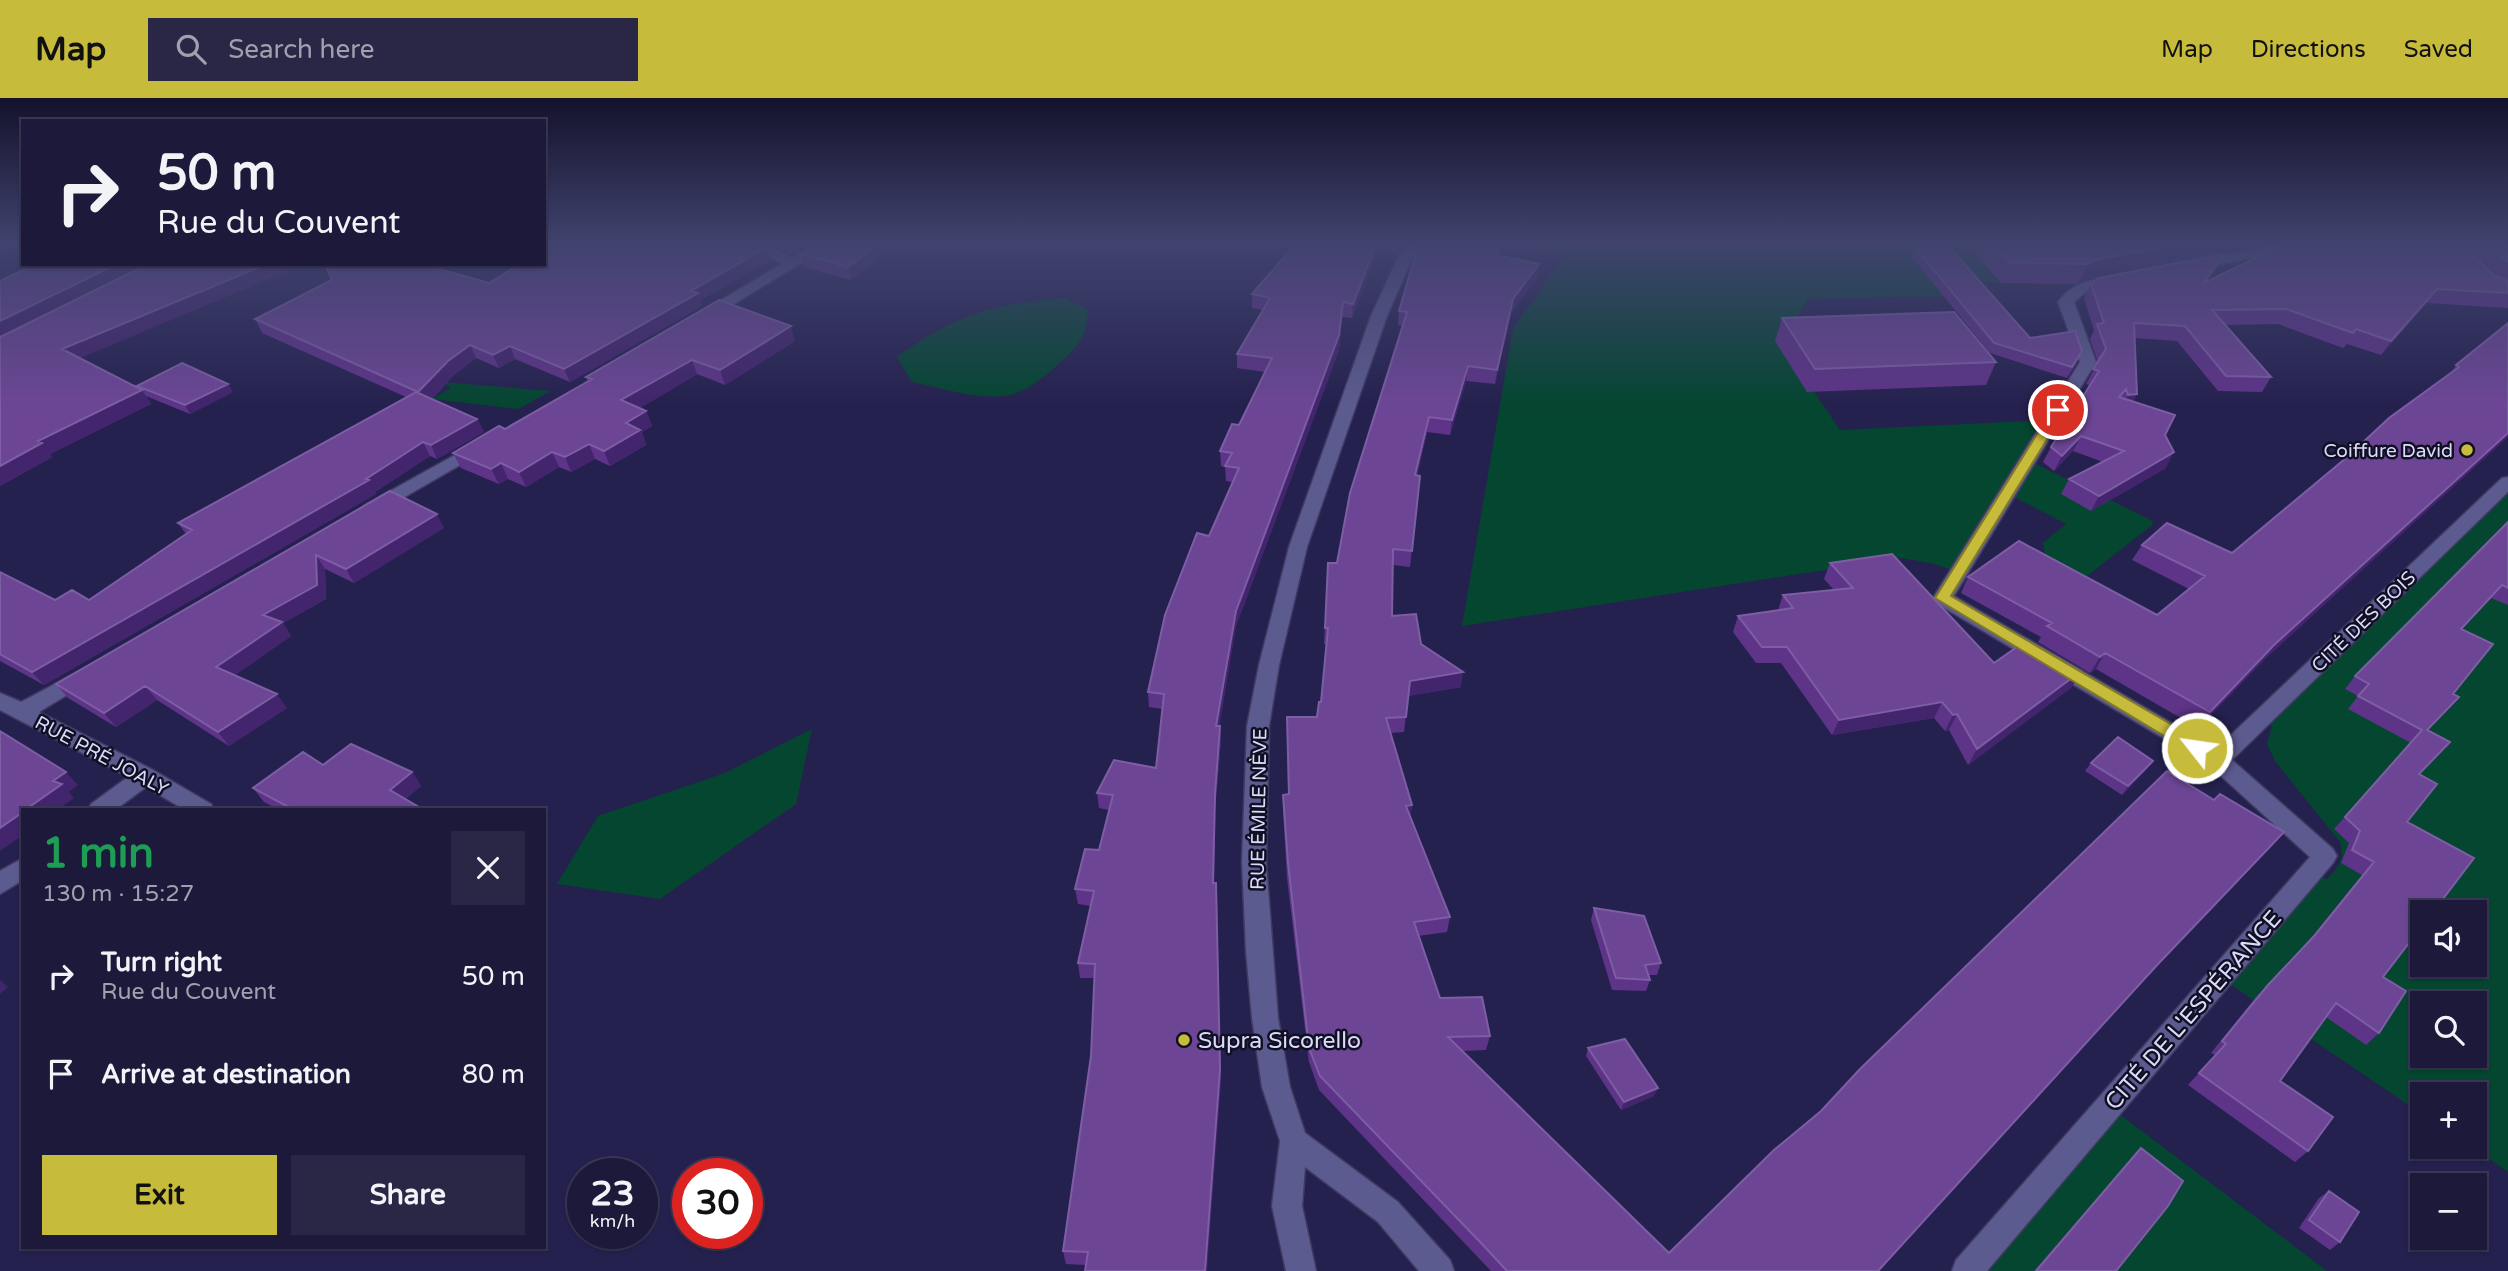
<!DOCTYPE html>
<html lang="en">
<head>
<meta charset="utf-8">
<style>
	:root { --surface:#1c193b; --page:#292646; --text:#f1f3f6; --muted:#a0a0af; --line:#3a3855; --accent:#c7bb3c }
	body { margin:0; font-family:"Varela Round",sans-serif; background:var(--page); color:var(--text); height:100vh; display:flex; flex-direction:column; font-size:26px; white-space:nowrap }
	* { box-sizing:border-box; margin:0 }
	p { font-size:23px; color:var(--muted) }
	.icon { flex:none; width:38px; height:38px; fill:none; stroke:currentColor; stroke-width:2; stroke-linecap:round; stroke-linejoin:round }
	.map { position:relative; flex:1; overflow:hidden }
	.details { position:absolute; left:21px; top:710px; width:525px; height:441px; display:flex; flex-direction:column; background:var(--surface); border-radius:0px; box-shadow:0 2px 5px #0004,0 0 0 2px var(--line) }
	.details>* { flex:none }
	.banner { position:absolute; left:21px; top:21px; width:525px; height:147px; border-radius:0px; box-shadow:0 2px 5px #0004,0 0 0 2px var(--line); background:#1c193b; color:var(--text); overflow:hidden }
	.tools { position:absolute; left:2410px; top:802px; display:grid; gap:14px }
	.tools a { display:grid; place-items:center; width:77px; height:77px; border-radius:0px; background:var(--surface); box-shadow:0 2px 5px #0004,0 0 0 2px var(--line); font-size:35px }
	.speed { position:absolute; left:567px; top:1060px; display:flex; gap:14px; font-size:35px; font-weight:700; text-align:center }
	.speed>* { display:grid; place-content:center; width:91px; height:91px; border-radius:50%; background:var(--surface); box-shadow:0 2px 5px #0004,0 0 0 2px var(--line); line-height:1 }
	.speed small { font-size:18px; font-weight:400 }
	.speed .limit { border:10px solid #d22; background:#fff; color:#111 }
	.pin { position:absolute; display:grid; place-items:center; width:60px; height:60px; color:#fff; margin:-30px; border:4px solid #fff; border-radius:50%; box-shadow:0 2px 7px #0007 }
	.me { position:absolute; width:77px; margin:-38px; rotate:300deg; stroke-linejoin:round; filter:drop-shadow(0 0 5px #0008) }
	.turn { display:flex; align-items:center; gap:24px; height:147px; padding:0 21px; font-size:32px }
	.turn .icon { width:91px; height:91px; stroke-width:2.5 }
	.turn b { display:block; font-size:49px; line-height:60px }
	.round { display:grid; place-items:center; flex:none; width:74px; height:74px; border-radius:0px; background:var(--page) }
	.overview { display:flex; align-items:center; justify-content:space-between; height:119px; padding:0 21px }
	h1 { font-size:42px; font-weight:800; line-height:52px; color:#1e9e55 }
	.cta { display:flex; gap:14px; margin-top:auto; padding:14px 21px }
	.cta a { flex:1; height:80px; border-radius:0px; background:var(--accent); color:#111; font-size:28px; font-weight:800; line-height:80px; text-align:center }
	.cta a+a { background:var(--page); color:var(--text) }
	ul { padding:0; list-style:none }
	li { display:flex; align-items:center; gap:21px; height:98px; padding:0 21px }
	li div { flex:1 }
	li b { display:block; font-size:26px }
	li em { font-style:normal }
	header { display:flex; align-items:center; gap:42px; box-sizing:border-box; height:98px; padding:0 35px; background:var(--accent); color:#111 }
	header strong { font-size:33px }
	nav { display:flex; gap:38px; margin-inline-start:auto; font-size:24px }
	.search { width:490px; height:63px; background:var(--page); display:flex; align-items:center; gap:18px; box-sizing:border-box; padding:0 24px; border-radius:0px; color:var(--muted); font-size:26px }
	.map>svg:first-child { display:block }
</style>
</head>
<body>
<header>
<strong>Map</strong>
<div class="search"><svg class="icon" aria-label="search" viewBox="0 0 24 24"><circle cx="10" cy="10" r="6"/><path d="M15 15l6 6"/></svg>Search here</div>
<nav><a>Map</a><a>Directions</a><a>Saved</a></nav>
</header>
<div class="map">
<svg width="2508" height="1173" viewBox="0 0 2508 1173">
	<rect width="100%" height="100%" fill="#25214f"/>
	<path fill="#044630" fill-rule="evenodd" d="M1512,144H1980L2013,184L1939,187L1948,198L1808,201L1781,245L1840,332L2052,322L2028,362L2153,423L2152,427L2087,478L2070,476L2046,460L2043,445L2066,426L2007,395L1959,474L1934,466L1902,460L1462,528L1513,231L1566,155Z
		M1065,200L1087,211C1089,234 1079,247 1063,262C1048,275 1030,293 1009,297C979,303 942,290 912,284L897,259C957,215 993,207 1065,200Z
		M442,284L551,293L518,311L432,301L451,290Z
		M2508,384V1074L2470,1048H2474V996H2422V1016L2221,880L2312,774L2327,781C2339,769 2345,762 2340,744L2275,663L2267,646L2272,628L2260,621ZM2422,814H2474V866H2422ZM2422,905H2474V957H2422Z
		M812,631L796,706L660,801L557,786L598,718L725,675Z
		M2110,1009L2327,1173H1967Z"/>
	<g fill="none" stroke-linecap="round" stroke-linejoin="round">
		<defs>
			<path id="minor" d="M742,144H761L792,160L818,144H836L709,221H699L696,218L699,215L782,166Z
				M1409,144H1423L1412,160L1387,218L1307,449L1279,567L1269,628L1266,764L1278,920L1290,989L1305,1035L1398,1104L1450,1162L1454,1173H1419L1378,1124L1305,1069L1302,1108L1316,1173H1286L1272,1108L1280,1043L1262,989L1252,920L1246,853L1242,764L1247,628L1259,567L1289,449L1371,218L1398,160Z
				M2274,144H2295L2262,158L2194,171L2187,167L2189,164L2254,151Z
				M2118,178L2123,179L2125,182L2123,185L2087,193L2074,204L2096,264L1954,498L2216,651L2502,380L2508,379V394L2232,662L2333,751L2337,758L2333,765L1987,1173H1952L1956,1162L2310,759L2210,668L1936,505L1933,500L2080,264L2058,204C2073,183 2094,181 2118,178Z
				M480,343L486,344L489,348L486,352L377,415L371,417L362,411L365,407Z
				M83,571L90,573L93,578L90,583L39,614L153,672L211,706L214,712H185L146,689L115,712H88L91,706L128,679L0,612V595L21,604Z
				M23,760V782L0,796V773Z"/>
		</defs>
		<use href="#minor" stroke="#403a63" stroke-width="3"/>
		<use href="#minor" fill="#5c5b8f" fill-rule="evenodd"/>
	</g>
	<path fill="#5e3488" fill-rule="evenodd" d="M544,144H757L770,162L700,202L702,208L570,284L515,261L499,270L476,260L454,277L432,301L477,321L484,334L437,361L430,358L375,394L376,396L44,587L0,563V474L55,502H89L186,436L178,425L406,299L262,235L255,221L332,182L489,185L553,146Z
		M768,144H812L792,156Z
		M1297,144H1407L1398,156L1379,149L1352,220L1342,219L1339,252L1236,528L1219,628H1220L1221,643L1215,712L1214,785L1217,800L1221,985L1086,1167L1066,1166L1063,1153L1091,958L1095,880H1080L1078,865L1091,808L1078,806L1075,791L1099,752L1109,712L1099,710L1097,695L1156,670L1162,611L1149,609L1148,594L1209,438L1232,384L1226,383L1225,369L1221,368L1220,353L1239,327L1265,274L1237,270V256L1263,212L1252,210V196Z
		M1974,144H2234L2228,154L2086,181L2078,186L2001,185L1972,152Z
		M2288,144H2508V210L2427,205L2381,257L2347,246L2343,250L2278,226L2224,227L2271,279L2262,294L2218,293L2177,243L2134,240L2133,304L2165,337L2166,370L2091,413L2061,396L2069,381L2103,364L2073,353L2054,373L2043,364L2051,349L2090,287L2086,286L2098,264L2090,241L2094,232L2084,200L2091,186L2224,156L2207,184ZM2474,159L2485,167L2499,179L2494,177Z
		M896,146L851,182L804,169L801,156Z
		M1416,147L1500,158L1537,181L1511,215L1495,286L1466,283L1450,337L1427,334L1417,378H1420L1410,469L1393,467L1392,518L1421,546L1461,589L1408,598L1404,634L1390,635L1412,707L1410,719L1450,819L1447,834L1418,838L1440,900L1490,938L1486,952L1462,953L1669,1155L2271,749L2146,880L1879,1173H1491L1319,992L1309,964L1287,780L1283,712V697H1288L1287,619H1317L1321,604L1326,546H1324L1328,465H1337L1403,228L1398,227L1399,213L1415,161Z
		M1914,148L2030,240L2077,264L2067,280L1990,255L1911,158Z
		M0,183L80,260L138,290L137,288L233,294L190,316L146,298L151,306L50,356L52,359L0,388Z
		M1782,220L1996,264L1986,287L1807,294L1775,243Z
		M2508,225L2263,563L2198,630L2096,571L2090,575L2038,544L2041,539L1961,495L1968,479L2157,517L2189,491L2132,462L2142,447L2232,455L2451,275L2456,267Z
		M795,243L725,287L697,276L640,310L646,313L652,328L642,334L646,347L610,368L595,361L571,374L559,369L526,389L508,381L499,386L461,370L453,355L505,331L588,284L586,279Z
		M390,393L444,430L354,485L325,471L326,501L283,525L291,538L235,577L287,610L229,648L157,602L116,629L68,600L56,586Z
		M2508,424V507L2491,500L2462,531L2453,596L2459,599L2427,632L2419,677L2407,724L2383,879L2379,935L2366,947L2326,919L2280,983L2308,1053L2295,1064L2188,987L2215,957L2211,955L2256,899L2304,849L2362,777L2341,765L2349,745L2334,731L2411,645L2348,611L2358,598L2345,591L2355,578Z
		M1830,465L1994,565L2072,589L1968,667L1949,632L1945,633L1934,620L1832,637L1781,565H1756L1733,534L1738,518L1778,512L1783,497L1834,492L1824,481Z
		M2091,665L2147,671L2122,697L2085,673Z
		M323,667L412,674L421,688L405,701L424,712H279L264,704L253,690Z
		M1594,810L1661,865L1657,877H1648L1650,882L1646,893L1612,892L1591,822Z
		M1588,950L1654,998L1621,1012L1586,958Z
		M2141,1050L2116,1173H2034L2131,1061Z
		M2329,1093L2340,1144L2330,1152L2299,1130L2319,1100Z"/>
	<path fill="#42256c" d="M789,144H812L792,156Z
		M880,144H896V146L851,182L848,169Z
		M1377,144H1380L1379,149L1352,220L1353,206Z
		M1399,144H1407L1398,156Z
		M1502,144H1508L1494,171L1496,157Z
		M2186,144H2234L2228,154L2086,181L2078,186L2087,166L2096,162Z
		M767,149L770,162L700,202L702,208L570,284L564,271L691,193Z
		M2224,156L2217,170L2196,200L2204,185Z
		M117,166H151L0,241V223Z
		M267,166H305L71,264L62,251Z
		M1539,166L1537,181L1511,215L1495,286L1497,272L1513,201Z
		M2437,191L2427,205L2381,257L2391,243Z
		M1343,204L1339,252L1236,528L1217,643L1216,628L1236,513Z
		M791,228L795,243L725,287L720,272Z
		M470,247L476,260L454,277L425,308L418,294L448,263Z
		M510,248L515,261L499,270L493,257Z
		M692,262L697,276L627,318L621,302Z
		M1468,268L1466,283L1450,337L1452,322Z
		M228,286L233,294L190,316L185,307Z
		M142,292L151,306L50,356L52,359L0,388V368L38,343Z
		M2137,296L2130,311L2120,312L2128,297Z
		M646,313L652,328L642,334L646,347L610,368L604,353L626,325Z
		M1429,319L1427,334L1413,392L1415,377Z
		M477,321L484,334L437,361L431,347Z
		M2508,335V339L2263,563L2198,630L2210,614L2274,547Z
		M2081,338L2073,353L2054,373L2062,358Z
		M423,344L430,358L375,394L376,396L44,587L32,574L366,381Z
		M589,346L595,361L571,374L565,359Z
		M552,354L559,369L526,389L519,374Z
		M2174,354L2166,370L2091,413L2099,398Z
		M501,365L508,381L499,386L491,371Z
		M437,416L444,430L354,485L346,471Z
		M316,457L325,471L326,501L283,525L291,538L227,583L216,569Z
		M2105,555L2096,571L2090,575L2100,559Z
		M2081,573L2072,589L1968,667L1977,651Z
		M1463,574L1461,589L1408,598L1410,583Z
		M145,588L157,602L116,629L104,615Z
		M277,596L287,610L229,648L218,634Z
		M1942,604L1934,620L1832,637L1839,622Z
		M1957,616L1949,632L1945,633L1953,617Z
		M1220,628L1221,643L1215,712L1214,800L1215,697Z
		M2153,663L2147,671L2122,697L2128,688Z
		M66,674L78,687L69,694L74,700L57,712H25L53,683Z
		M412,674L421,688L399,705L390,692Z
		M1412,707L1410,722L1406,708Z
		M23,714V737L0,753V730Z
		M2284,734L2271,749L2146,880L1879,1173H1878L2158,866Z
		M1217,800L1221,985L1207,1173H1205Z
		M0,882L8,889L0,896Z
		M1658,990L1654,998L1621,1012L1624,1004Z"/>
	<path fill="#6c4695" stroke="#7d5da4" stroke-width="2" d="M556,144H758L767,149L691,193L698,195L564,271L510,248L493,257L470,247L448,263L418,294L255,221L332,182L325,166H421L489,185L520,166H544V152Z
		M819,144H880L848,169L801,156Z
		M1297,144H1377L1353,206L1343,204L1339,237L1236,513L1216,628H1220L1215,697L1213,785H1216L1220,971L1205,1173H1085L1088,1154L1063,1153L1091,958L1095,866L1078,865L1094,793L1075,791L1085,751L1099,752L1113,697L1097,695L1114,662L1156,670L1164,596L1148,594L1165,517L1197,435L1209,438L1239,370L1225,368L1232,355L1220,353L1232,326L1239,327L1272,260L1237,256L1270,200L1252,196Z
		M1418,144H1502L1496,157L1539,166L1513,201L1497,272L1468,268L1452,322L1429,319L1415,377L1420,378L1412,453L1393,451L1392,518L1416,516L1421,546L1463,574L1410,583L1406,619L1386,620L1412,707L1406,708L1450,819L1414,824L1440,900L1482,899L1490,938L1448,939L1669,1155L1774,1052L1821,1013L1860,971L2167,673L2214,702L2220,696L2284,734L2158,866L1878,1173H1507L1482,1146L1320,978L1309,950L1288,765L1283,697L1289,696L1287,619H1317L1319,604H1321L1328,530H1325L1328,465H1337L1350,395L1407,214L1399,213L1418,148L1416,147Z
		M1919,144H1945L2030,240L2075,233L2082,253L2072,269L1994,245L1914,148Z
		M1991,144H2186L2096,162L2087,166L2010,165Z
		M2288,144H2459L2494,177L2508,183V195L2437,191L2391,243L2356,231L2353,235L2286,211L2212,212L2271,279L2226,278L2185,228L2134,225L2137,296L2128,297L2126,291L2119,299L2175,317L2165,337L2174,354L2099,398L2069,381L2124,353L2081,338L2062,358L2051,349L2099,273L2093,271L2106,251L2097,226L2104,225L2091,186L2099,180L2224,156L2204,185Z
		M2484,144H2508V164Z
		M35,166H117L0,223V183Z
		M148,166H267L62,251L142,292L38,343L42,345L0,368V239Z
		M719,202L791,228L720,272L692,262L621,302L646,313L626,325L640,332L604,353L589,346L565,359L552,354L519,374L501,365L491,371L453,355L499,328L505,331L592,281L586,279Z
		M1954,214L1996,264L1815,271L1782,220Z
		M2508,225V335L2274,547L2210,614L2105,555L2100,559L2047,528L2052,525L1968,479L2019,443L2157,517L2205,478L2142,447L2167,425L2232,455L2346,360L2389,320L2459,269L2456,267Z
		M182,265L228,286L185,307L137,288Z
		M416,294L477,321L431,347L423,344L366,381L369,382L32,574L0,556V474L55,502L72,492L89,502L192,432L178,425Z
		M390,393L437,416L346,471L316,457L317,487L263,517L282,524L216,569L277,596L218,634L145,588L104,615L56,586Z
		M2508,424V490L2502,487L2461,531L2493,546L2453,596L2459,599L2427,632L2450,644L2419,676L2437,686L2407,724L2474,760L2433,814H2422V828L2383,879L2406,893L2379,935L2336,905L2280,983L2333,1019L2308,1053L2199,975L2226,946L2222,943L2268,887L2315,837L2374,764L2352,752L2360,733L2345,719L2422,632L2358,598L2369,586L2355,578Z
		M1892,456L1994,565L2027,542L2081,573L1977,651L1957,616L1953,617L1942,604L1839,622L1787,549H1762L1738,518L1793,510L1783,497L1853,490L1830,465Z
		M0,633L66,674L53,683L62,686L25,712H23V714L0,730Z
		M2118,639L2153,663L2128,688L2091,665Z
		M351,646L412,674L390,692L424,712H294L253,690L303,654L323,667Z
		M468,709L475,712H463Z
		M1594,810L1644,818L1661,865L1645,867L1650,882L1616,880Z
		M1625,941L1658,990L1624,1004L1588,950Z
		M2141,1050L2183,1083L2168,1108L2116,1173H2036Z
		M2329,1093L2359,1114L2340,1144L2309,1122Z"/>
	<linearGradient id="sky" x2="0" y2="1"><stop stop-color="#14122b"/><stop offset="0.47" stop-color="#40436e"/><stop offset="1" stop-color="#40436e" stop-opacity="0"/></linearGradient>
	<rect width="2508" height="308" fill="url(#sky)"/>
	<path fill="#c7bb3c" stroke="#817a27" stroke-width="2" d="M2058,309L2065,312L1951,498L2203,645L2206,650L2203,654H2191L1935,500L2052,312Z"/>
	<g fill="#c7bb3c" stroke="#100f23" stroke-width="2.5">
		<circle cx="2467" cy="352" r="7"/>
		<circle cx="1184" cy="942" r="7"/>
	</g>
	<g text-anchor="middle" stroke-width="5" stroke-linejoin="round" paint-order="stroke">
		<g font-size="19" fill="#dadbf9" stroke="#100f23" text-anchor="end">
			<text x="2453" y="359">Coiffure David</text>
		</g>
		<g font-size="19" fill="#dadbf9" stroke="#100f23">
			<text transform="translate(2363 523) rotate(-44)" y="7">CITÉ DES BOIS</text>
			<text transform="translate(102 657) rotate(28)" y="7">RUE PRÉ JOALY</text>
			<text transform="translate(1258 711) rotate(-89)" y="7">RUE ÉMILE NÈVE</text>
		</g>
		<g font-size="23" fill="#dadbf9" stroke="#100f23">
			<text transform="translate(2193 912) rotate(-49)" y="8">CITÉ DE L'ESPÉRANCE</text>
		</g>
		<g font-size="23" fill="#dadbf9" stroke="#100f23" text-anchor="start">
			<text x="1198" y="950">Supra Sicorello</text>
		</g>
	</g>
</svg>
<div class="tools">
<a><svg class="icon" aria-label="sound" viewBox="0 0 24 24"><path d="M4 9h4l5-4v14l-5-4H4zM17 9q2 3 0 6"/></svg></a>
<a><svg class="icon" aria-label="search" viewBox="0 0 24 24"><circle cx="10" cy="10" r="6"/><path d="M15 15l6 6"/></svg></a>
<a>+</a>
<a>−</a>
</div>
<div class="speed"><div>23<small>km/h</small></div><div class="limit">30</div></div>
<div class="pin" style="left:2058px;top:312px;background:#d93025"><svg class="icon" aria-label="arrive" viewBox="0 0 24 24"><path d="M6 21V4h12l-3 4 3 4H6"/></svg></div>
<svg class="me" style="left:2197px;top:650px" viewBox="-20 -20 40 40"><circle r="17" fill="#c7bb3c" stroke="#fff" stroke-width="3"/><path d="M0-11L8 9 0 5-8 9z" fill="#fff"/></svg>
<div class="banner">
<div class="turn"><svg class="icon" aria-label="right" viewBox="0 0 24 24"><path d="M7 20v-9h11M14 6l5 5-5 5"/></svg><div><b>50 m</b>Rue du Couvent</div></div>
</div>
<section class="details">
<div class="overview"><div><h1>1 min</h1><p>130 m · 15:27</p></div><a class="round"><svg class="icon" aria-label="close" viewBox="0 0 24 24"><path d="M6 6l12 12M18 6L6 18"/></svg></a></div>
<ul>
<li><svg class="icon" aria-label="right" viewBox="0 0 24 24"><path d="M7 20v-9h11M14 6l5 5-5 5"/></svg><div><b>Turn right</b><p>Rue du Couvent</p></div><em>50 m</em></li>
<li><svg class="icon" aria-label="arrive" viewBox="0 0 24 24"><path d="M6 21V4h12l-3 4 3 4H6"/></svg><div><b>Arrive at destination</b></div><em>80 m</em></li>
</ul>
<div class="cta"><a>Exit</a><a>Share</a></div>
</section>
</div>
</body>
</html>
